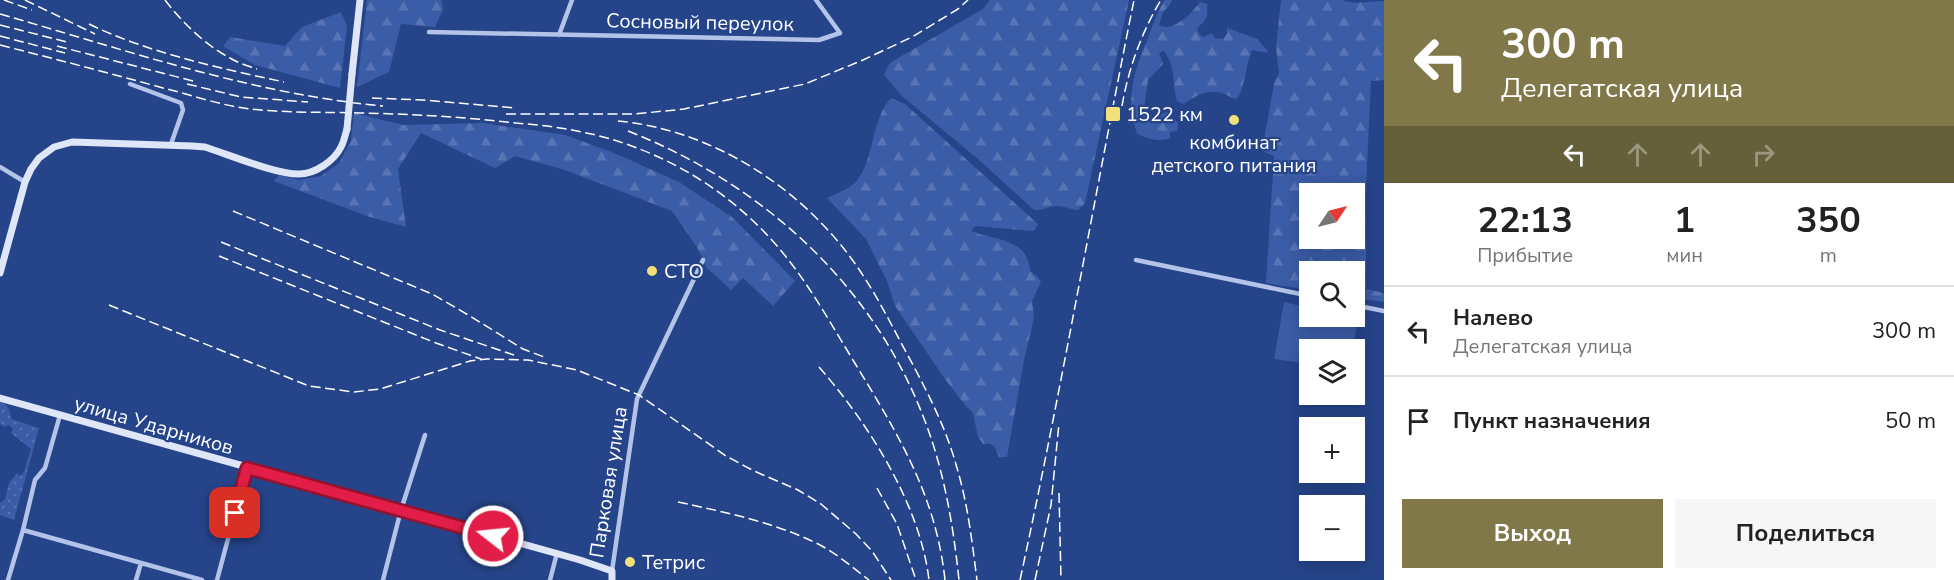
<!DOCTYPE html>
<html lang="ru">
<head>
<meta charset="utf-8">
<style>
	:root { --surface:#fff; --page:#f6f6f6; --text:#222; --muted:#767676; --line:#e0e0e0; --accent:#807849 }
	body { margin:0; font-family:"Nunito Sans",sans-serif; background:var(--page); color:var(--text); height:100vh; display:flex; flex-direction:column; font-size:22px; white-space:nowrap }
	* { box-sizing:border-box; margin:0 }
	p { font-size:20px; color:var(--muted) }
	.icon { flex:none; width:33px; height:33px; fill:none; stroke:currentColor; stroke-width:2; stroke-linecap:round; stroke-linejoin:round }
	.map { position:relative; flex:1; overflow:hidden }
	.panel { display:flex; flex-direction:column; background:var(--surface); width:570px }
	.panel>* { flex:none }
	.top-card { background:#807849; color:#fff; overflow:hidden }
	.needle { width:39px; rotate:55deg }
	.buttons { position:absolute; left:1299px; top:183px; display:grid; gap:12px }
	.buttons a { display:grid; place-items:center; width:66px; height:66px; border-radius:0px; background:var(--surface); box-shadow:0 3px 15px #0003; font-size:30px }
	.pin { position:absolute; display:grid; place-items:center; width:51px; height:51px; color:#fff; margin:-26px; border-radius:12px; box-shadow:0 3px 9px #0006 }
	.me { position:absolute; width:66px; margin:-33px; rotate:286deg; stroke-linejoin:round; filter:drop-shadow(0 0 4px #0008) }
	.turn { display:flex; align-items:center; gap:21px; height:126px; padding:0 18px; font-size:27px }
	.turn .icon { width:78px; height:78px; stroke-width:2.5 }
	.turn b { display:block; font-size:42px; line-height:51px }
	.lanes { display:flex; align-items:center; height:57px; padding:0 18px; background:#0003; justify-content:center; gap:30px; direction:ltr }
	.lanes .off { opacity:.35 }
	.eta { display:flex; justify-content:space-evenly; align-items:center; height:102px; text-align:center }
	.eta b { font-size:36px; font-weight:700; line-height:42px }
	.primary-button { display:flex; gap:12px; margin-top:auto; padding:12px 18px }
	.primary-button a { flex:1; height:69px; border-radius:0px; background:var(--accent); color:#fff; font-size:24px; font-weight:700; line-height:69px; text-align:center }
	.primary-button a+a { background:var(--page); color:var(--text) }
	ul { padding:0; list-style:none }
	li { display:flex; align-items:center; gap:18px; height:90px; padding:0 18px; border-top:2px solid var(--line) }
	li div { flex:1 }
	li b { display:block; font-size:22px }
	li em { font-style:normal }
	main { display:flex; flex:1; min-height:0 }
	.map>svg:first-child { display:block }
</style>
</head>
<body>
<main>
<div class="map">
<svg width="1384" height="580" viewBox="0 0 1384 580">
	<defs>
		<pattern id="green-dots" width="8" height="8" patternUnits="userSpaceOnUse" patternTransform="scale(1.5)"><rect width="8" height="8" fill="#3b5ca7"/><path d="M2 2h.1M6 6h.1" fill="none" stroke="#5874b4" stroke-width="1.8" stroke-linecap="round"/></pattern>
		<pattern id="forest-firs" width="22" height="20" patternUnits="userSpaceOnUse" patternTransform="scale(1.5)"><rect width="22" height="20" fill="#3b5ca7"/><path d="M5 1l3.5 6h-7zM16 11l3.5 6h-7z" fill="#5874b4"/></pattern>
	</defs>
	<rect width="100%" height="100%" fill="#26448a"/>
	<path fill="url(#green-dots)" d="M0,401C9,406 10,409 11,419L39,428L14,520L0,515V503L5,499L9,483L17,473L20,476L24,472L31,449L11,433L13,429L9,425L4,427L0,424Z"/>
	<path fill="url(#forest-firs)" fill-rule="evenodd" d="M367,0H441L443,9L435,27L401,24L389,72L357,87Z
		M990,0H1129L1085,203L1078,210C1070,210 1065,206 1058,206C1049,205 1043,211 1034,210L978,159L902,96L884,75L889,64L898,58L983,9Z
		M1165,0H1172L1169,6L1163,12L1159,25C1173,33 1192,13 1200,2L1207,4C1208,18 1207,19 1197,28L1199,34L1203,37L1212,33L1215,38L1223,39L1227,33V28L1257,39L1268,51L1267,53L1252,50C1245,66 1246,85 1237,99C1230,98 1225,93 1219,92C1205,90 1194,97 1183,104L1177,101C1172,83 1176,67 1164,51L1159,53L1163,64L1148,80L1143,115L1150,118L1167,112L1178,123L1177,131L1170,132V138C1158,143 1148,138 1137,134L1134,123L1135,110L1131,107C1131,83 1137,64 1146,43C1152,28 1156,14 1165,0Z
		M1281,0H1343C1352,5 1372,1 1384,1V80L1371,81L1366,186V289L1384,293V302L1355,298L1354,272H1310L1309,290L1266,283L1274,156L1262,151L1274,84L1279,73L1276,47ZM1310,194H1354V238H1310Z
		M341,12L347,26L340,88L255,65L223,46L230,37L285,46L302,27Z
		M891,98L905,104L1038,224L1034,231L975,226L971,231C996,241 1028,238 1030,271L1037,276L1041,282L1032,301L1034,318L1024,360L1007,457H999C995,447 994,443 983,444L978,437L973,413L965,405L945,379L895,306L887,281L866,239L827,198C838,193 852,188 859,178C875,154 871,120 891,98Z
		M354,113L403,125L482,123L565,135L614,153L679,182L732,217L795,281L773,306L743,278L731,290L706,267L697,247L672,211L565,170L515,156L495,168L421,133L398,169L406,227L370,217L274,181L279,175L299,180L321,176L339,163L351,141Z"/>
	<path fill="#3b5ca7" d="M1284,302L1309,308L1310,316L1358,318L1353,349L1310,350L1309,364L1274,359Z"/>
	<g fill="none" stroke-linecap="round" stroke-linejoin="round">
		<path stroke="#b4c4e9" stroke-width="4.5" d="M429,32L819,40L840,33L816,0
			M559,35L572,0
			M130,84L181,103L183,110L171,144
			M0,167L25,182
			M1136,260L1310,296
			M1354,305L1384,311
			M23,530L202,580
			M612,571L637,399L703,260
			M8,580L23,530L35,480L45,468L60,415
			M136,580L141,563
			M217,580L247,468
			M383,580L401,510L425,435
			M550,580L557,553"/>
		<path stroke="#dee6f8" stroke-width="7" d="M352,74L360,0
			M0,273L25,182L31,169L39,158L54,147L72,142L192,146L205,147C230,155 275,174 299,174C315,174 334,161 341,147C344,142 345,135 347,129
			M0,398L580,560L612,571V580"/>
		<path stroke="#fff" stroke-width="1.5" stroke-dasharray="10 4.5" stroke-linecap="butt" d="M4,0L32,10
			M25,0L95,34
			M165,0C182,22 205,45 230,58C238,63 248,66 257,69
			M0,14C126,50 252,94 383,106
			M89,24C149,53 219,68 284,82
			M0,25L67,42
			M0,36L65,53
			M0,45C55,59 109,73 163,88C192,95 222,106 251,109C287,113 323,112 360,113C412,114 464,117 516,123C538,125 560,127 582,132C652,146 719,183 768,236C804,274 829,321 856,365C899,436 936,496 945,580
			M57,46L197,82
			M187,84L241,97L308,102
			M372,98L423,100L516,108
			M1122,106C1128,70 1142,31 1161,0
			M506,114H635L684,109L805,84L863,60L912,37L958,9L968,0
			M618,121C713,130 802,188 856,265C875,292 890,322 906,352C926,389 946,427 957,468C968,505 972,542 977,580
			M628,131C760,183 871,282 923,416C944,469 953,524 959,580
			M233,211L432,294L470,316L523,349L544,357
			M221,242L440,330L514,355
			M219,256L436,343L481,359
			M109,305L309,386L354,392L380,389L470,361L487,359L528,360L577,370L639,395L726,456L754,471L798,490L821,504L856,534L872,551L891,580
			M819,367C868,423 920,504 929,580
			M877,488L897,524L916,580
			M1059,493L1061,580
			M678,502C724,512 773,522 816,543C835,552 852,567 869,580
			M1020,580C1062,387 1095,193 1134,0
			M1035,580L1051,505L1059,423"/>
		<path stroke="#dee6f8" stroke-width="7" d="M347,129L352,74"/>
	</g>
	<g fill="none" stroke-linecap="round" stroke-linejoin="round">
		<defs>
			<path id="route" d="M235,513L247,468L493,536"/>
		</defs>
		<use href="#route" stroke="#92132f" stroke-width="15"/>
		<use href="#route" stroke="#e11d48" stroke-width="10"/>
	</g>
	<g fill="#f2e179" stroke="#26448a" stroke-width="2">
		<rect x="1105" y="106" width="16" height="16" rx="3"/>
		<circle cx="1234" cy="120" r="6"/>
		<circle cx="652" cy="271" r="6"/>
		<circle cx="630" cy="562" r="6"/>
	</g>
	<g text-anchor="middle" stroke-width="4.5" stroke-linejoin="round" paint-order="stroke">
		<g font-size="20" fill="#fff" stroke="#26448a">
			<text transform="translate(700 22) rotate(1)" y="7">Сосновый переулок</text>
			<text transform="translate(154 425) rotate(16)" y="7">улица Ударников</text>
			<text transform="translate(608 482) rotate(-81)" y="7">Парковая улица</text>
		</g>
		<g font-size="20" fill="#fff" stroke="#26448a" text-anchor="start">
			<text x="1126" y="121">1522 км</text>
			<text x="1234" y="149" text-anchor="middle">комбинат<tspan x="1234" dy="23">детского питания</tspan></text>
			<text x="664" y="278">СТО</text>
			<text x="642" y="569">Тетрис</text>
		</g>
	</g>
</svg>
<div class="buttons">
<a><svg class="needle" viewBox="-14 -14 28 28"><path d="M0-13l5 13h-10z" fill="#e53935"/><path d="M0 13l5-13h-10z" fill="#767676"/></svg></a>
<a><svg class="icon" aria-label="search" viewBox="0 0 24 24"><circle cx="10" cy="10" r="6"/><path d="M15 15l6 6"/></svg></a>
<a><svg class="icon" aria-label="layers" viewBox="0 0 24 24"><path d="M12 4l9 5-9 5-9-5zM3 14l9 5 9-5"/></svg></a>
<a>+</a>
<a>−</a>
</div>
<div class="pin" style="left:235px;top:513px;background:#d93025"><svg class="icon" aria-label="arrive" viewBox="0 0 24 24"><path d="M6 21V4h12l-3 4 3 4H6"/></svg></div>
<svg class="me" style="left:493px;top:536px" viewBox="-20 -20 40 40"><circle r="17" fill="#e11d48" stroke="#fff" stroke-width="3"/><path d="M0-11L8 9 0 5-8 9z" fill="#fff"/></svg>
</div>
<section class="panel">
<div class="top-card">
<div class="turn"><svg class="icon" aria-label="left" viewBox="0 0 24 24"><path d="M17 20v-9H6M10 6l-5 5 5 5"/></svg><div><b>300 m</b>Делегатская улица</div></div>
<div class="lanes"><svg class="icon" aria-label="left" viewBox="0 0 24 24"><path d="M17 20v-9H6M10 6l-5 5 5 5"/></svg><svg class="icon off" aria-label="ahead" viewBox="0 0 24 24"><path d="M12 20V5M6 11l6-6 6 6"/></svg><svg class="icon off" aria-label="ahead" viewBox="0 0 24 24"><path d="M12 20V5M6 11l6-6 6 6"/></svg><svg class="icon off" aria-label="right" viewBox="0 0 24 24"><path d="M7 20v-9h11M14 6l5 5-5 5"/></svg></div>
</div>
<div class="eta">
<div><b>22:13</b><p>Прибытие</p></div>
<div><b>1</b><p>мин</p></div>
<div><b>350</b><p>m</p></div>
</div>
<ul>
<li><svg class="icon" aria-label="left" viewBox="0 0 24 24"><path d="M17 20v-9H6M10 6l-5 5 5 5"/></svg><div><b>Налево</b><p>Делегатская улица</p></div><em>300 m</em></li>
<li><svg class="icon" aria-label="arrive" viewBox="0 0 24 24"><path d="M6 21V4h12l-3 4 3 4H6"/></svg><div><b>Пункт назначения</b></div><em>50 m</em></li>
</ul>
<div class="primary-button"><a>Выход</a><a>Поделиться</a></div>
</section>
</main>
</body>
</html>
